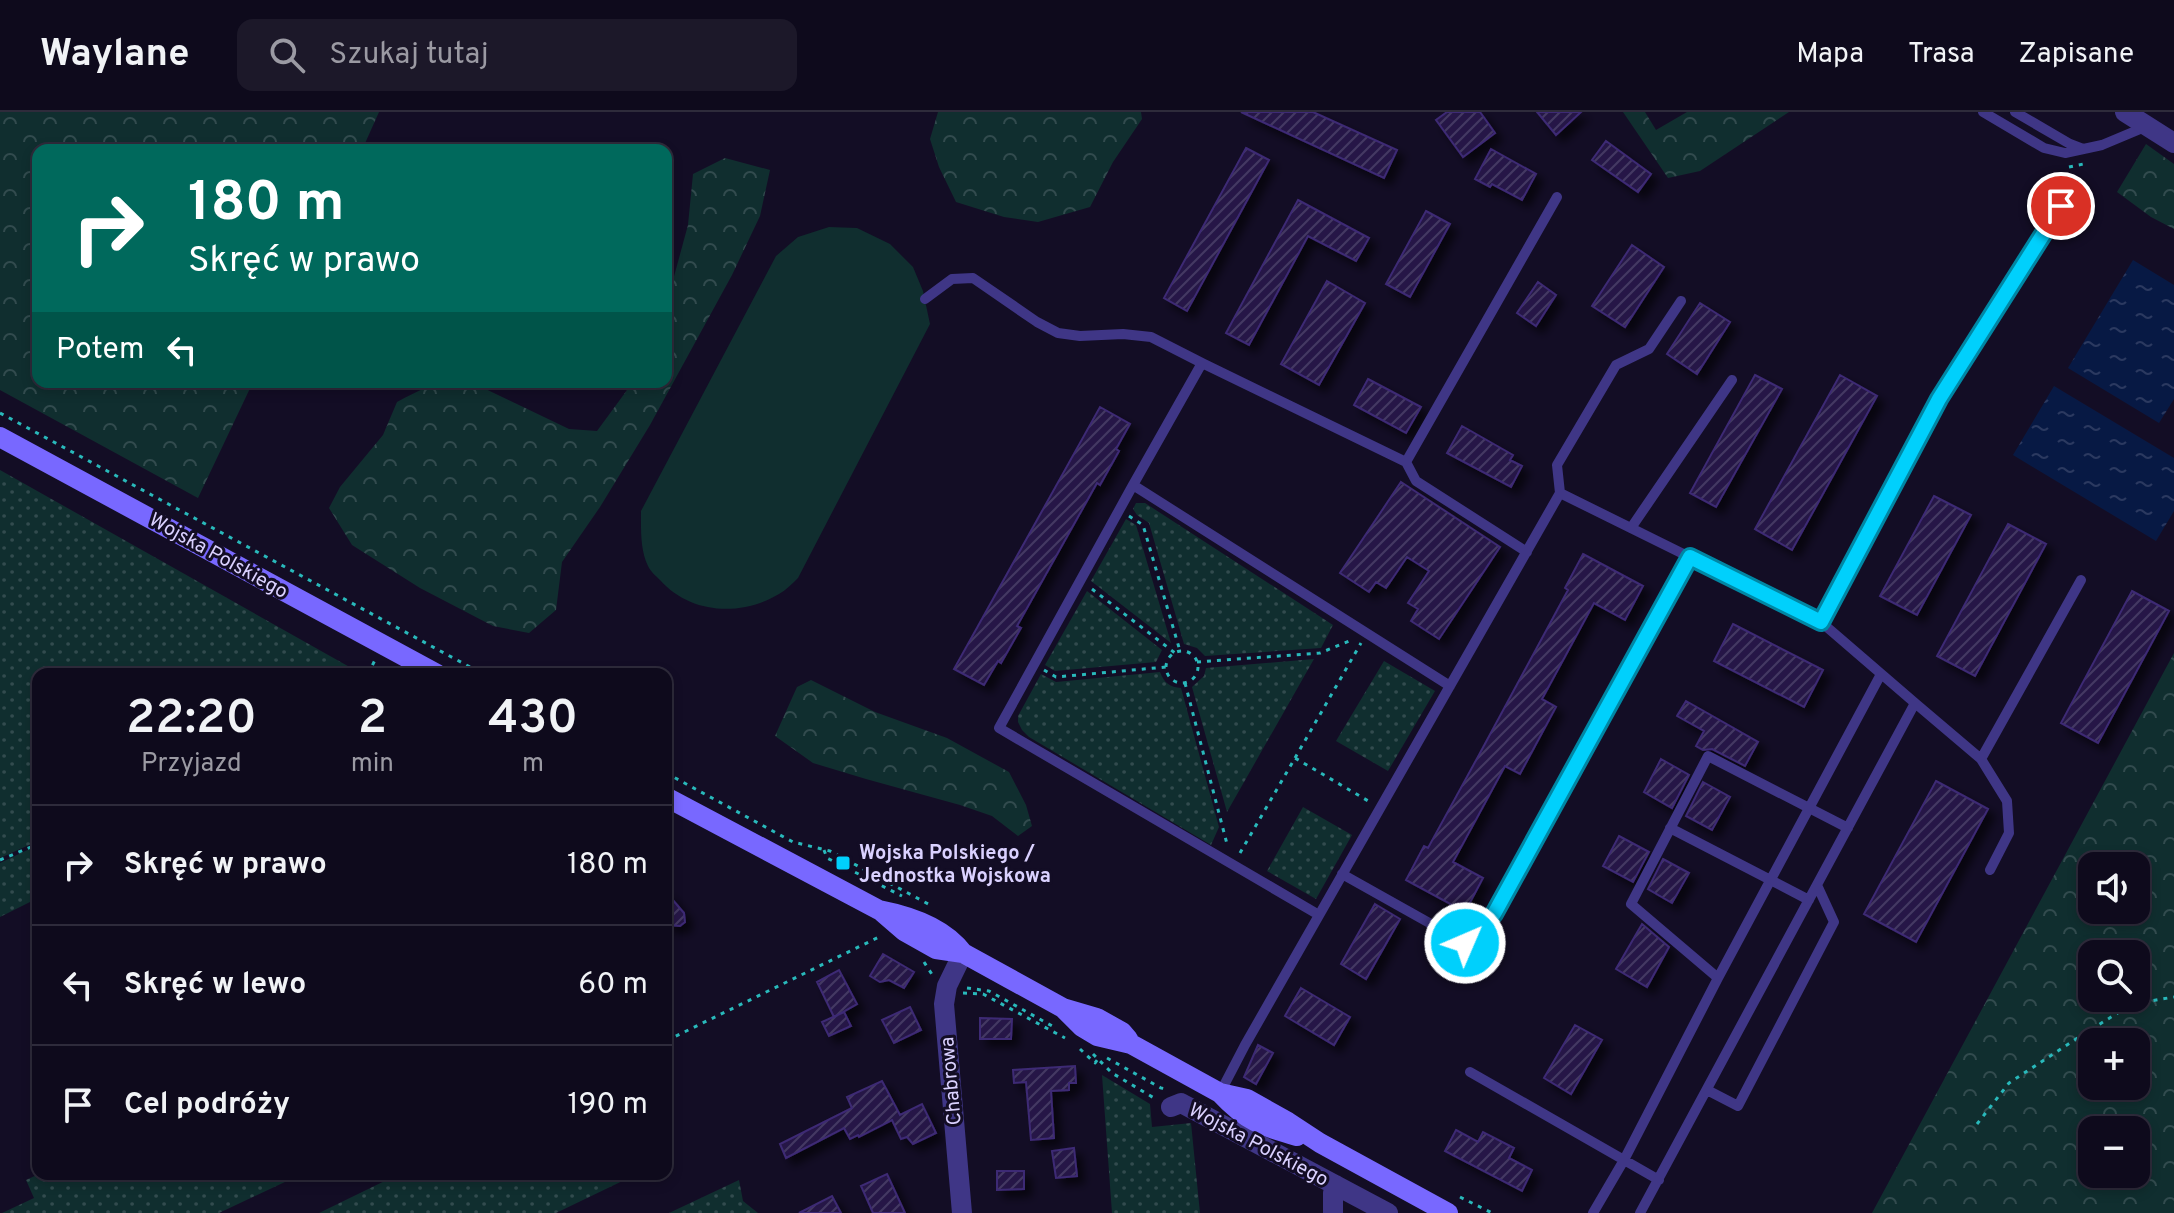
<!DOCTYPE html>
<html lang="pl">
<head>
<meta charset="utf-8">
<style>
	:root { --surface:#0e0a1c; --page:#1c1829; --text:#f1f3f6; --muted:#9b9aa3; --line:#2e2b3b }
	body { margin:0; font-family:Overpass,sans-serif; background:var(--page); color:var(--text); height:100vh; display:flex; flex-direction:column; font-size:30px; white-space:nowrap }
	* { box-sizing:border-box; margin:0 }
	p { font-size:26px; color:var(--muted) }
	.icon { flex:none; width:44px; height:44px; fill:none; stroke:currentColor; stroke-width:2; stroke-linecap:round; stroke-linejoin:round }
	.map { position:relative; flex:1; overflow:hidden }
	.sheet { position:absolute; left:32px; top:556px; width:640px; height:512px; display:flex; flex-direction:column; background:var(--surface); border-radius:16px; box-shadow:0 4px 12px #0003,0 0 0 2px var(--line) }
	.sheet>* { flex:none }
	.banner { position:absolute; left:32px; top:32px; width:640px; height:244px; border-radius:16px; box-shadow:0 4px 12px #0003,0 0 0 2px var(--line); background:#00695c; color:#fff; overflow:hidden }
	.fabs { position:absolute; left:2078px; top:740px; display:grid; gap:16px }
	.fabs a { display:grid; place-items:center; width:72px; height:72px; border-radius:16px; background:var(--surface); box-shadow:0 4px 12px #0003,0 0 0 2px var(--line); font-size:40px }
	.pin { position:absolute; display:grid; place-items:center; width:68px; height:68px; color:#fff; margin:-34px; border:4px solid #fff; border-radius:50%; box-shadow:0 2px 8px #0007 }
	.me { position:absolute; width:88px; margin:-44px; rotate:45deg; stroke-linejoin:round; filter:drop-shadow(0 0 6px #0008) }
	.turn { display:flex; align-items:center; gap:28px; height:168px; padding:0 24px; font-size:36px }
	.turn .icon { width:104px; height:104px; stroke-width:2.5 }
	.turn b { display:block; font-size:56px; line-height:68px }
	.then { display:flex; align-items:center; height:76px; padding:0 24px; background:#0003; gap:16px; font-size:30px }
	.eta { display:flex; justify-content:space-evenly; align-items:center; height:136px; text-align:center }
	.eta b { font-size:48px; font-weight:600; line-height:56px }
	ul { padding:0; list-style:none }
	li { display:flex; align-items:center; gap:24px; height:120px; padding:0 24px; border-top:2px solid var(--line) }
	li div { flex:1 }
	li b { display:block; font-size:30px }
	li em { font-style:normal }
	header { display:flex; align-items:center; gap:48px; box-sizing:border-box; height:112px; padding:0 40px; background:var(--surface); border-bottom:2px solid var(--line) }
	header strong { font-size:38px }
	nav { display:flex; gap:44px; margin-inline-start:auto; font-size:28px }
	.search { width:560px; height:72px; background:var(--page); display:flex; align-items:center; gap:20px; box-sizing:border-box; padding:0 28px; border-radius:16px; color:var(--muted); font-size:30px }
	.map>svg:first-child { display:block }
</style>
</head>
<body>
<header>
<strong>Waylane</strong>
<div class="search"><svg class="icon" aria-label="search" viewBox="0 0 24 24"><circle cx="10" cy="10" r="6"/><path d="M15 15l6 6"/></svg>Szukaj tutaj</div>
<nav><a>Mapa</a><a>Trasa</a><a>Zapisane</a></nav>
</header>
<div class="map">
<svg width="2174" height="1101" viewBox="0 0 2174 1101">
	<defs>
		<pattern id="grass-dots" width="8" height="8" patternUnits="userSpaceOnUse" patternTransform="scale(2)"><rect width="8" height="8" fill="#102e2f"/><path d="M2 2h.1M6 6h.1" fill="none" stroke="#324b4e" stroke-width="1.8" stroke-linecap="round"/></pattern>
		<pattern id="forest-crowns" width="20" height="18" patternUnits="userSpaceOnUse" patternTransform="scale(2)"><rect width="20" height="18" fill="#102e2f"/><path d="M2 6a3 3 0 1 1 6 0M12 15a3 3 0 1 1 6 0" fill="none" stroke="#324b4e"/></pattern>
		<pattern id="water-ripples" width="26" height="14" patternUnits="userSpaceOnUse" patternTransform="scale(2)"><rect width="26" height="14" fill="#071944"/><path d="M2 4q2-2 4 0t4 0M15 11q2-2 4 0t4 0" fill="none" stroke="#2b3960"/></pattern>
		<pattern id="building-hatch" width="6" height="6" patternUnits="userSpaceOnUse" patternTransform="scale(2)"><rect width="6" height="6" fill="#251947"/><path d="M-1 1l2-2M0 6l6-6M5 7l2-2" fill="none" stroke="#443963"/></pattern>
		<filter id="shadow"><feDropShadow dx="7" dy="7" stdDeviation="4" flood-color="#0009"/></filter>
	</defs>
	<rect width="100%" height="100%" fill="#130d25"/>
	<path fill="url(#grass-dots)" d="M0,358L362,562H38V729L0,746Z
		M1136,391H1145L1333,513L1321,536L1205,544L1197,536L1184,532L1149,411L1137,403L1133,397Z
		M1126,407L1136,413L1171,531L1091,469Z
		M1087,479L1162,538L1156,550L1055,559L1045,553Z
		M1314,547L1227,700L1192,575L1204,564L1206,556Z
		M1384,549L1435,579L1388,659L1336,629Z
		M1160,560C1164,571 1170,575 1181,576L1219,715L1211,733L1029,625L1022,618L1018,610V604L1041,562L1056,570Z
		M1303,695L1352,723L1316,787L1267,759Z
		M38,733V786L0,805V751Z
		M1102,963L1150,992L1152,1015L1191,1011L1200,1101H1112Z
		M39,1062H302L219,1101H2L34,1086L26,1068Z
		M399,1062H637L556,1101H319Z
		M739,1068L743,1089L758,1101H669Z"/>
	<path fill="url(#forest-crowns)" fill-rule="evenodd" d="M0,0H379L362,38H38V270H253L198,386L0,278Z
		M938,0H1141L1142,7L1113,50L1090,95L1038,110L1004,105L956,90L939,55L930,27Z
		M1623,0H1645L1656,18L1687,0H1789L1700,59L1668,66Z
		M2146,32L2174,52V117L2151,105L2117,80Z
		M725,46L770,58L760,104L732,163L650,313L600,395L562,450L556,498L529,521L493,514L420,476L352,433L329,396L340,375L383,323L397,290C424,276 442,265 473,271L569,317L597,319L633,270H666V194L688,113L693,62Z
		M2174,541V1101H1872ZM2092,754H2136V798H2092ZM2092,842H2136V886H2092ZM2092,930H2136V974H2092ZM2092,1018H2136V1062H2092Z
		M811,568L875,600L947,626L1009,660L1026,693L1032,714L1018,724L992,704L960,693L866,667L813,651L775,624L797,575Z"/>
	<path fill="#102e2f" d="M829,115L857,116L890,132L913,155L923,179L930,212L798,466C792,472 786,478 779,482C741,505 690,502 660,468C656,464 650,459 648,454C640,438 641,416 641,399L776,144L798,125Z"/>
	<path fill="url(#water-ripples)" d="M2133,148L2174,173V287L2159,311L2068,256Z
		M2054,274L2174,346V399L2156,429L2013,343Z"/>
	<path fill="url(#building-hatch)" stroke="#3e2a74" stroke-width="2" filter="url(#shadow)" d="M1241,0H1313L1397,38L1384,66Z
		M1447,0H1480L1495,21L1463,45L1436,8Z
		M1537,0H1581L1556,23Z
		M1606,29L1651,62L1638,80L1592,48Z
		M1246,36L1269,48L1187,199L1164,186Z
		M1491,37L1536,62L1522,88L1492,72L1490,75L1475,67Z
		M1298,88L1369,126L1356,149L1308,124L1249,233L1226,221Z
		M1426,99L1450,112L1410,185L1386,172Z
		M1632,133L1664,155L1625,215L1592,194Z
		M1327,169L1365,191L1319,273L1281,252Z
		M1538,170L1556,183L1536,214L1517,201Z
		M1700,191L1730,210L1697,262L1667,242Z
		M1755,263L1782,277L1716,395L1690,381Z
		M1840,263L1877,284L1792,438L1755,417Z
		M1368,267L1421,295L1406,321L1354,293Z
		M1100,295L1130,312L1116,337L1119,339L1100,373L1097,371L1017,514L1021,516L1001,551L998,549L984,573L954,557Z
		M1462,314L1513,343L1510,348L1522,354L1511,375L1447,341Z
		M1401,370L1500,435L1439,527L1411,509L1418,497L1408,491L1429,459L1407,445L1386,476L1376,470L1369,480L1340,461Z
		M1934,384L1971,403L1917,503L1880,484Z
		M2008,412L2046,432L1975,564L1937,544Z
		M1583,442L1643,474L1625,508L1594,491L1542,587L1556,595L1520,662L1505,654L1453,750L1483,766L1465,800L1406,768L1424,734L1428,736L1480,641L1568,478L1565,476Z
		M2132,479L2169,499L2098,631L2061,611Z
		M1733,512L1823,558L1804,595L1714,549Z
		M1686,589L1758,630L1745,654L1712,637L1703,638L1696,634L1704,619L1677,604Z
		M1661,647L1689,663L1672,696L1644,680Z
		M1936,669L1988,697L1916,830L1864,802Z
		M1703,670L1730,685L1712,718L1686,704Z
		M1619,724L1649,740L1633,770L1603,754Z
		M1663,747L1689,761L1672,791L1648,777Z
		M666,780L684,801L685,810L680,814L666,813Z
		M1375,792L1400,807L1366,867L1341,852Z
		M1642,812L1669,835L1647,875L1616,857Z
		M883,842L914,860L904,876L889,868L880,870L870,864Z
		M839,858L857,892L834,905L817,870Z
		M1301,876L1350,905L1334,933L1285,904Z
		M910,895L921,918L894,931L882,908Z
		M844,900L851,914L829,924L822,910Z
		M980,906L1012,907L1011,927H980Z
		M1575,913L1602,928L1571,982L1544,966Z
		M1258,933L1273,941L1256,972L1244,965Z
		M1075,954L1076,971H1069V978L1051,979L1054,1026L1031,1028L1026,970L1014,971L1013,958Z
		M882,969L900,1003L922,992L936,1021L913,1032L907,1025L901,1027L892,1008L859,1025L858,1023L850,1027L844,1016L786,1046L780,1032L852,996L847,985Z
		M1456,1018L1478,1030L1483,1020L1514,1036L1509,1046L1532,1058L1522,1079L1445,1039Z
		M1074,1036L1077,1064L1056,1066L1052,1039Z
		M997,1059H1024V1077L997,1078Z
		M887,1062L905,1101H873L861,1074Z
		M832,1084L841,1101H799Z"/>
	<g fill="none" stroke-linecap="round" stroke-linejoin="round">
		<path stroke="#29b9bb" stroke-width="3" stroke-dasharray="4 6" stroke-linecap="butt" d="M2069,55L2088,51
			M0,301L483,562
			M1129,404L1143,413L1180,539
			M1092,477L1175,541
			M1166 555a16 16 0 1 1 32 0a16 16 0 1 1-32 0Z
			M1197,550L1320,541L1352,528
			M1044,558L1056,565L1166,555
			M368,562L375,548
			M1185,571L1227,732
			M1295,646L1361,531
			M666,661L793,730L830,739L930,793
			M824,738L827,746L902,784
			M1240,741L1295,646L1370,690
			M0,748L38,732
			M924,850L933,864
			M967,876L989,879L1054,915
			M963,881L983,882L1065,926
			M666,925H674L881,824
			M1080,937L1095,951L1098,947
			M1093,942L1112,961L1154,986
			M1107,946L1161,976L1167,977
			M1977,1012L2009,971L2079,925L2132,892L2174,885
			M1460,1085L1492,1101"/>
		<path stroke="#3f3686" stroke-width="10" d="M1983,0L2044,36L2065,41L2102,33L2145,15
			M2015,0L2070,32L2083,37
			M925,187L952,167L973,166L1037,210L1058,221L1080,224L1123,222L1151,225L1202,251
			M1406,350L1557,85
			M1133,373L999,616L1319,803
			M1560,381L1557,353L1616,253L1649,237L1681,189
			M1631,416L1732,268
			M1821,510L1939,287L2061,94
			M1450,574L1133,373L1202,251L1406,350L1416,369L1527,440
			M1915,591L1981,647L2007,689L2009,721L1990,758
			M1981,647L2081,468
			M1670,716L1809,788
			M1342,762L1465,831L1494,802L1690,445
			M1718,866L1631,792L1708,644L1848,716
			M1470,960L1659,1068
			M1707,978L1738,994L1834,810L1817,773
			M1220,981L1245,933L1560,381L1821,510L1915,591L1640,1101
			M1593,1101L1624,1048L1718,866L1881,562"/>
		<path stroke="#3f3686" stroke-width="20" d="M2125,0L2174,31
			M1171,995L1181,991L1388,1101
			M962,1101L944,892L947,874L963,841
			M1333,1101V1081L1336,1073"/>
		<path stroke="#7868ff" stroke-width="20" d="M0,325L437,562
			M666,685L879,798C910,804 944,815 963,841
			M882,800L904,819L936,837L963,841L1063,896L1097,906L1122,920L1128,927
			M1063,896L1082,915L1097,924L1131,932L1220,981L1247,987L1288,1010L1320,1031L1448,1101
			M1220,981C1246,1009 1261,1014 1297,1024"/>
	</g>
	<g fill="none" stroke-linecap="round" stroke-linejoin="round">
		<defs>
			<path id="route" d="M1465,831L1494,802L1690,445L1821,510L1939,287L2061,94"/>
		</defs>
		<use href="#route" stroke="#0087a4" stroke-width="20"/>
		<use href="#route" stroke="#00d0fc" stroke-width="14"/>
	</g>
	<rect fill="#00d0fc" stroke="#130d25" stroke-width="3" x="835" y="743" width="16" height="16" rx="4"/>
	<g text-anchor="middle" stroke-width="6" stroke-linejoin="round" paint-order="stroke">
		<g font-size="20" fill="#dad1ff" stroke="#130d25">
			<text transform="translate(219 443) rotate(29)" y="7">Wojska Polskiego</text>
			<text transform="translate(950 969) rotate(-95)" y="7">Chabrowa</text>
			<text transform="translate(1259 1032) rotate(28)" y="7">Wojska Polskiego</text>
		</g>
		<g font-size="20" font-weight="bold" fill="#dad1ff" stroke="#130d25" text-anchor="start">
			<text x="859" y="747">Wojska Polskiego /<tspan x="859" dy="23">Jednostka Wojskowa</tspan></text>
		</g>
	</g>
</svg>
<div class="fabs">
<a><svg class="icon" aria-label="sound" viewBox="0 0 24 24"><path d="M4 9h4l5-4v14l-5-4H4zM17 9q2 3 0 6"/></svg></a>
<a><svg class="icon" aria-label="search" viewBox="0 0 24 24"><circle cx="10" cy="10" r="6"/><path d="M15 15l6 6"/></svg></a>
<a>+</a>
<a>−</a>
</div>
<div class="pin" style="left:2061px;top:94px;background:#d93025"><svg class="icon" aria-label="arrive" viewBox="0 0 24 24"><path d="M6 21V4h12l-3 4 3 4H6"/></svg></div>
<svg class="me" style="left:1465px;top:831px" viewBox="-20 -20 40 40"><circle r="17" fill="#00d0fc" stroke="#fff" stroke-width="3"/><path d="M0-11L8 9 0 5-8 9z" fill="#fff"/></svg>
<div class="banner">
<div class="turn"><svg class="icon" aria-label="right" viewBox="0 0 24 24"><path d="M7 20v-9h11M14 6l5 5-5 5"/></svg><div><b>180 m</b>Skręć w prawo</div></div>
<div class="then">Potem<svg class="icon" aria-label="left" viewBox="0 0 24 24"><path d="M17 20v-9H6M10 6l-5 5 5 5"/></svg></div>
</div>
<section class="sheet">
<div class="eta">
<div><b>22:20</b><p>Przyjazd</p></div>
<div><b>2</b><p>min</p></div>
<div><b>430</b><p>m</p></div>
</div>
<ul>
<li><svg class="icon" aria-label="right" viewBox="0 0 24 24"><path d="M7 20v-9h11M14 6l5 5-5 5"/></svg><div><b>Skręć w prawo</b></div><em>180 m</em></li>
<li><svg class="icon" aria-label="left" viewBox="0 0 24 24"><path d="M17 20v-9H6M10 6l-5 5 5 5"/></svg><div><b>Skręć w lewo</b></div><em>60 m</em></li>
<li><svg class="icon" aria-label="arrive" viewBox="0 0 24 24"><path d="M6 21V4h12l-3 4 3 4H6"/></svg><div><b>Cel podróży</b></div><em>190 m</em></li>
</ul>
</section>
</div>
</body>
</html>
